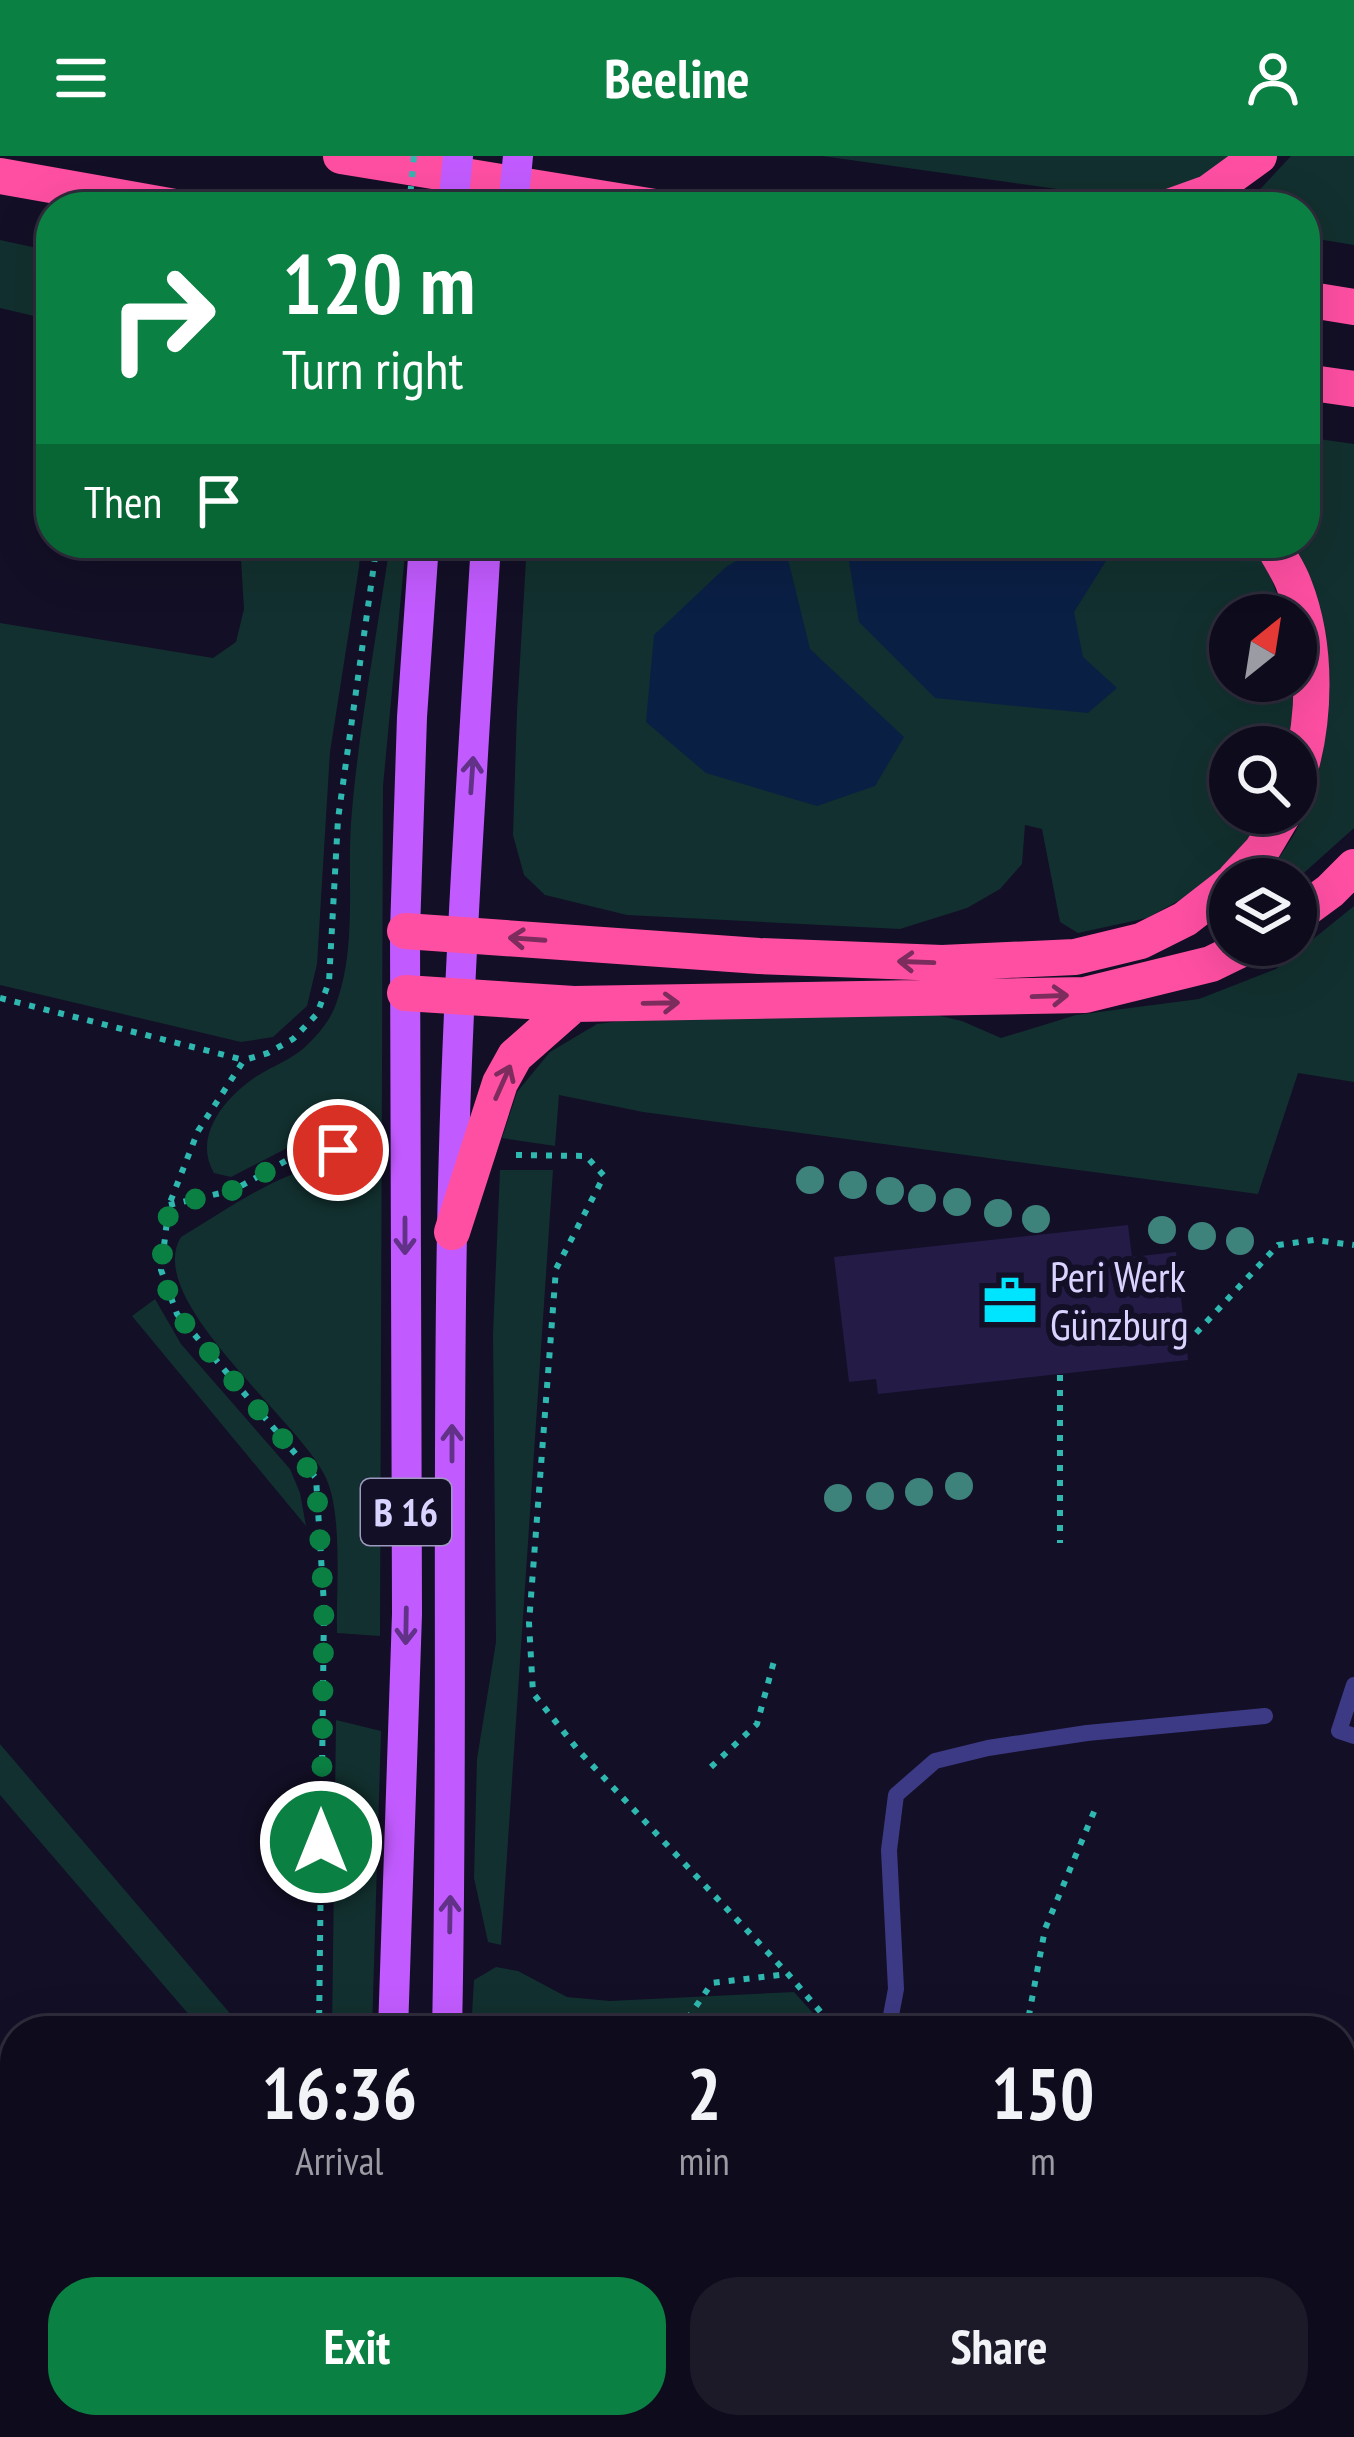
<!DOCTYPE html>
<html lang="en">
<head>
<meta charset="utf-8">
<style>
	:root { --surface:#0e0b1c; --page:#1c1929; --text:#f1f3f6; --muted:#9b9ba3; --line:#2e2b3b; --accent:#0b8043 }
	body { margin:0; font-family:"PT Sans Narrow",sans-serif; background:var(--page); color:var(--text); height:100vh; display:flex; flex-direction:column; font-size:45px; white-space:nowrap }
	* { box-sizing:border-box; margin:0 }
	p { font-size:39px; color:var(--muted) }
	.icon { flex:none; width:66px; height:66px; fill:none; stroke:currentColor; stroke-width:2; stroke-linecap:round; stroke-linejoin:round }
	.map { position:relative; flex:1; overflow:hidden }
	.panel { position:absolute; left:0px; top:1860px; width:1356px; height:423px; display:flex; flex-direction:column; background:var(--surface); border-radius:48px 48px 0 0; box-shadow:0 12px 48px #0002,0 0 0 3px var(--line) }
	.panel>* { flex:none }
	.hud { position:absolute; left:36px; top:36px; width:1284px; height:366px; border-radius:48px; box-shadow:0 12px 48px #0002,0 0 0 3px var(--line); background:#0b8043; color:#fff; overflow:hidden }
	.needle { width:78px; rotate:30deg }
	.buttons { position:absolute; left:1209px; top:438px; display:grid; gap:24px }
	.buttons a { display:grid; place-items:center; width:108px; height:108px; border-radius:50%; background:var(--surface); box-shadow:0 12px 48px #0002,0 0 0 3px var(--line); font-size:60px }
	.pin { position:absolute; display:grid; place-items:center; width:102px; height:102px; color:#fff; margin:-51px; border:6px solid #fff; border-radius:50%; box-shadow:0 3px 12px #0007 }
	.me { position:absolute; width:132px; margin:-66px; rotate:0deg; stroke-linejoin:round; filter:drop-shadow(0 0 9px #0008) }
	.turn { display:flex; align-items:center; gap:42px; height:252px; padding:0 48px; font-size:54px }
	.turn .icon { width:156px; height:156px; stroke-width:2.5 }
	.turn b { display:block; font-size:84px; line-height:102px }
	.then { display:flex; align-items:center; height:114px; padding:0 48px; background:#0003; gap:24px; font-size:45px }
	.eta { display:flex; justify-content:space-evenly; align-items:center; height:204px; text-align:center }
	.eta b { font-size:72px; font-weight:700; line-height:84px }
	.primary-button { display:flex; gap:24px; margin-top:auto; padding:24px 48px }
	.primary-button a { flex:1; height:138px; border-radius:48px; background:var(--accent); color:#fff; font-size:48px; font-weight:700; line-height:138px; text-align:center }
	.primary-button a+a { background:var(--page); color:var(--text) }
	header { display:flex; justify-content:space-between; align-items:center; height:156px; padding:0 48px; background:var(--accent); color:#fff; font-size:54px; font-weight:700 }
	.map>svg:first-child { display:block }
</style>
</head>
<body>
<header><svg class="icon" aria-label="menu" viewBox="0 0 24 24"><path d="M4 6h16M4 12h16M4 18h16"/></svg>Beeline<svg class="icon" aria-label="person" viewBox="0 0 24 24"><circle cx="12" cy="8" r="4"/><path d="M4 21q1-7 8-7t8 7"/></svg></header>
<div class="map">
<svg width="1354" height="2281" viewBox="0 0 1354 2281">
	<rect width="100%" height="100%" fill="#130f26"/>
	<path fill="#12302f" d="M822,0H1233L1215,17L1162,35L1093,38Z
		M1291,0H1354V89L1305,81V51H1234L1251,43Z
		M0,84L51,95V164L0,152Z
		M1305,281L1354,288V672L1296,724L1264,723C1282,698 1301,671 1311,642C1337,568 1333,455 1293,387H1305Z
		M240,387H361L359,411L330,596L317,808L307,850L273,881L241,886L0,829V467L213,502L236,486L244,453Z
		M390,387H406L383,630L380,1480L337,1477C336,1435 343,1359 326,1322C301,1265 142,1144 181,1081C223,1056 268,1023 315,1011C333,1006 354,1010 372,1010L367,983L318,984L293,989L231,1021L214,1017C192,980 226,940 257,920C273,910 290,904 304,892C317,880 330,865 336,848C357,792 347,726 351,667C358,574 377,480 390,387Z
		M527,387H1253L1272,424L1284,459H1230V525H1295V545L1289,591H1230V657H1265L1260,671L1209,728L1147,762L1078,777L1060,766L1042,673L1025,669L1022,708L1000,733L967,752L900,773L627,759L545,739L524,719L513,679L517,555Z
		M1354,750V926L1298,917L1258,1038L643,956L559,939L555,990L502,982L517,936L550,896L597,868L706,854L919,855L962,865L1001,882L1076,859L1199,843L1276,813Z
		M500,1014H553L501,1789L488,1786L474,1722L477,1603L496,1486L493,1178Z
		M155,1143L181,1188L290,1313L300,1337L306,1370L132,1160Z
		M336,1564L381,1575L372,1875H332Z
		M0,1588L245,1875H203L0,1639Z
		M496,1811L518,1815L567,1841L610,1845L794,1836L829,1875H471L474,1824Z
		M0,2158L15,2177V2268H70L77,2281H0Z
		M245,2268H312L309,2281H242Z
		M402,2268H571L584,2281H400Z
		M626,2268H777L785,2281H639Z"/>
	<path fill="#0a1f44" d="M766,387H784L810,493L904,581L875,630L817,650L706,617L646,566L654,479L726,411Z
		M846,387H1060L1106,405L1074,456L1083,501L1117,532L1088,557L935,542L859,466Z"/>
	<path fill="#241b47" d="M1128,1069L1132,1101L1176,1096L1188,1204L878,1238L876,1223L849,1226L834,1101Z"/>
	<g fill="none" stroke-linecap="round" stroke-linejoin="round">
		<path stroke="#2fb8b0" stroke-width="6" stroke-dasharray="6 9" stroke-linecap="butt" d="M0,842L244,904
			M516,999L586,1000L604,1020L556,1113L529,1467L533,1537L578,1594L788,1818L837,1875
			M169,1049L234,1034L296,999L338,994L370,995
			M1186,1188L1278,1089L1314,1084L1354,1089
			M1060,1219V1387
			M711,1611L757,1568L774,1505
			M319,1875L324,1449L316,1322L177,1158L161,1114L169,1049L198,975L244,904L268,897L293,883L317,858L329,826L338,663L377,387
			M679,1875L712,1827L788,1818
			M1026,1875L1045,1773L1096,1651
			M0,2148L15,2166
			M80,2268L86,2281
			M790,2268L798,2281
			M228,2281L232,2268
			M1036,2281L1041,2268"/>
		<path stroke="#3d3a85" stroke-width="16" d="M1354,1529L1339,1575L1354,1580
			M888,1875L896,1833L889,1694L896,1639L935,1605L988,1592L1087,1577L1265,1560
			M854,2268L863,2281"/>
		<path stroke="#3d3a85" stroke-width="30" d="M1341,2065L1354,2067"/>
		<path stroke="#c25bff" stroke-width="30" d="M393,1875L407,1458L405,775L412,561L424,387
			M447,1875C453,1609 447,1342 452,1076C456,846 472,617 486,387
			M598,2268L612,2281
			M335,2281L338,2268
			M383,2281L385,2268"/>
		<path stroke="#ff4fa3" stroke-width="36" d="M341,0L655,51
			M0,20L175,51
			M1169,51L1208,37L1259,0
			M1305,143L1354,151
			M1305,226L1354,233
			M1272,387C1279,401 1289,415 1294,429C1318,490 1316,567 1296,627
			M1235,723L1262,694L1284,657
			M1296,760L1330,735L1354,711
			M405,775L759,800L942,807L1075,801L1141,785L1185,763L1230,728
			M405,837L574,848L1085,839L1211,808L1250,789
			M452,1076L500,927L515,900L574,848"/>
		<path stroke="#2fb8b0" stroke-width="6" stroke-dasharray="6 9" stroke-linecap="butt" d="M409,51L414,0"/>
		<path stroke="#c25bff" stroke-width="30" d="M453,51L458,0
			M513,51L518,0"/>
	</g>
	<g fill="#3d827b">
		<circle cx="810" cy="1024" r="14"/>
		<circle cx="853" cy="1029" r="14"/>
		<circle cx="890" cy="1035" r="14"/>
		<circle cx="922" cy="1042" r="14"/>
		<circle cx="957" cy="1046" r="14"/>
		<circle cx="998" cy="1057" r="14"/>
		<circle cx="1036" cy="1063" r="14"/>
		<circle cx="1162" cy="1074" r="14"/>
		<circle cx="1202" cy="1080" r="14"/>
		<circle cx="1240" cy="1085" r="14"/>
		<circle cx="959" cy="1330" r="14"/>
		<circle cx="919" cy="1336" r="14"/>
		<circle cx="880" cy="1340" r="14"/>
		<circle cx="838" cy="1342" r="14"/>
	</g>
	<defs><path id="oneway-shaft" d="M-6 0H5M1.5-3L5.5 0L1.5 3" fill="none" stroke-width="1.6" stroke-linecap="round" stroke-linejoin="round" transform="scale(3)"/></defs>
	<g stroke="#623188">
		<use href="#oneway-shaft" transform="translate(472 619) rotate(-86)"/>
		<use href="#oneway-shaft" transform="translate(405 1080) rotate(90)"/>
		<use href="#oneway-shaft" transform="translate(452 1287) rotate(-90)"/>
		<use href="#oneway-shaft" transform="translate(406 1470) rotate(91)"/>
		<use href="#oneway-shaft" transform="translate(450 1758) rotate(-89)"/>
	</g>
	<g stroke="#7d2c5e">
		<use href="#oneway-shaft" transform="translate(527 783) rotate(-176)"/>
		<use href="#oneway-shaft" transform="translate(916 806) rotate(-178)"/>
		<use href="#oneway-shaft" transform="translate(1050 840) rotate(-2)"/>
		<use href="#oneway-shaft" transform="translate(661 847) rotate(-1)"/>
		<use href="#oneway-shaft" transform="translate(503 926) rotate(-66)"/>
	</g>
	<g fill="none" stroke-linecap="round" stroke-linejoin="round">
		<path stroke="#0b8043" stroke-width="21" stroke-dasharray="0 37.8" d="M321,1686L324,1449L316,1322L177,1158L160,1114L170,1049L234,1034L296,999L338,994"/>
	</g>
	<defs>
		<symbol id="office-bare" viewBox="-9 -9 18 18"><path d="M-6-3h4V-5.5h4V-3h4V5H-6ZM-1-4.5V-3h2v-1.5ZM-6 0V1H6V0Z" fill="#00e5ff" stroke="#130f26" stroke-width="2.5" paint-order="stroke"/></symbol>
	</defs>
	<g fill-rule="evenodd">
		<use href="#office-bare" x="972" y="1107" width="76" height="76"/>
	</g>
	<g text-anchor="middle" stroke-width="12" stroke-linejoin="round" paint-order="stroke">
		<rect fill="#130f26" stroke="#9e99be" stroke-width="3" x="361" y="1323" width="90" height="66" rx="9"/>
		<g font-size="39" font-weight="bold" fill="#d9d4ff">
			<text x="406" y="1370">B 16</text>
		</g>
		<g font-size="42" fill="#d9d4ff" stroke="#130f26" text-anchor="start">
			<text x="1050" y="1136">Peri Werk<tspan x="1050" dy="48">Günzburg</tspan></text>
		</g>
	</g>
</svg>
<div class="buttons">
<a><svg class="needle" viewBox="-14 -14 28 28"><path d="M0-13l5 13h-10z" fill="#e53935"/><path d="M0 13l5-13h-10z" fill="#9b9ba3"/></svg></a>
<a><svg class="icon" aria-label="search" viewBox="0 0 24 24"><circle cx="10" cy="10" r="6"/><path d="M15 15l6 6"/></svg></a>
<a><svg class="icon" aria-label="layers" viewBox="0 0 24 24"><path d="M12 4l9 5-9 5-9-5zM3 14l9 5 9-5"/></svg></a>
</div>
<div class="pin" style="left:338px;top:994px;background:#d93025"><svg class="icon" aria-label="arrive" viewBox="0 0 24 24"><path d="M6 21V4h12l-3 4 3 4H6"/></svg></div>
<svg class="me" style="left:321px;top:1686px" viewBox="-20 -20 40 40"><circle r="17" fill="#0b8043" stroke="#fff" stroke-width="3"/><path d="M0-11L8 9 0 5-8 9z" fill="#fff"/></svg>
<div class="hud">
<div class="turn"><svg class="icon" aria-label="right" viewBox="0 0 24 24"><path d="M7 20v-9h11M14 6l5 5-5 5"/></svg><div><b>120 m</b>Turn right</div></div>
<div class="then">Then<svg class="icon" aria-label="arrive" viewBox="0 0 24 24"><path d="M6 21V4h12l-3 4 3 4H6"/></svg></div>
</div>
<section class="panel">
<div class="eta">
<div><b>16:36</b><p>Arrival</p></div>
<div><b>2</b><p>min</p></div>
<div><b>150</b><p>m</p></div>
</div>
<div class="primary-button"><a>Exit</a><a>Share</a></div>
</section>
</div>
</body>
</html>
